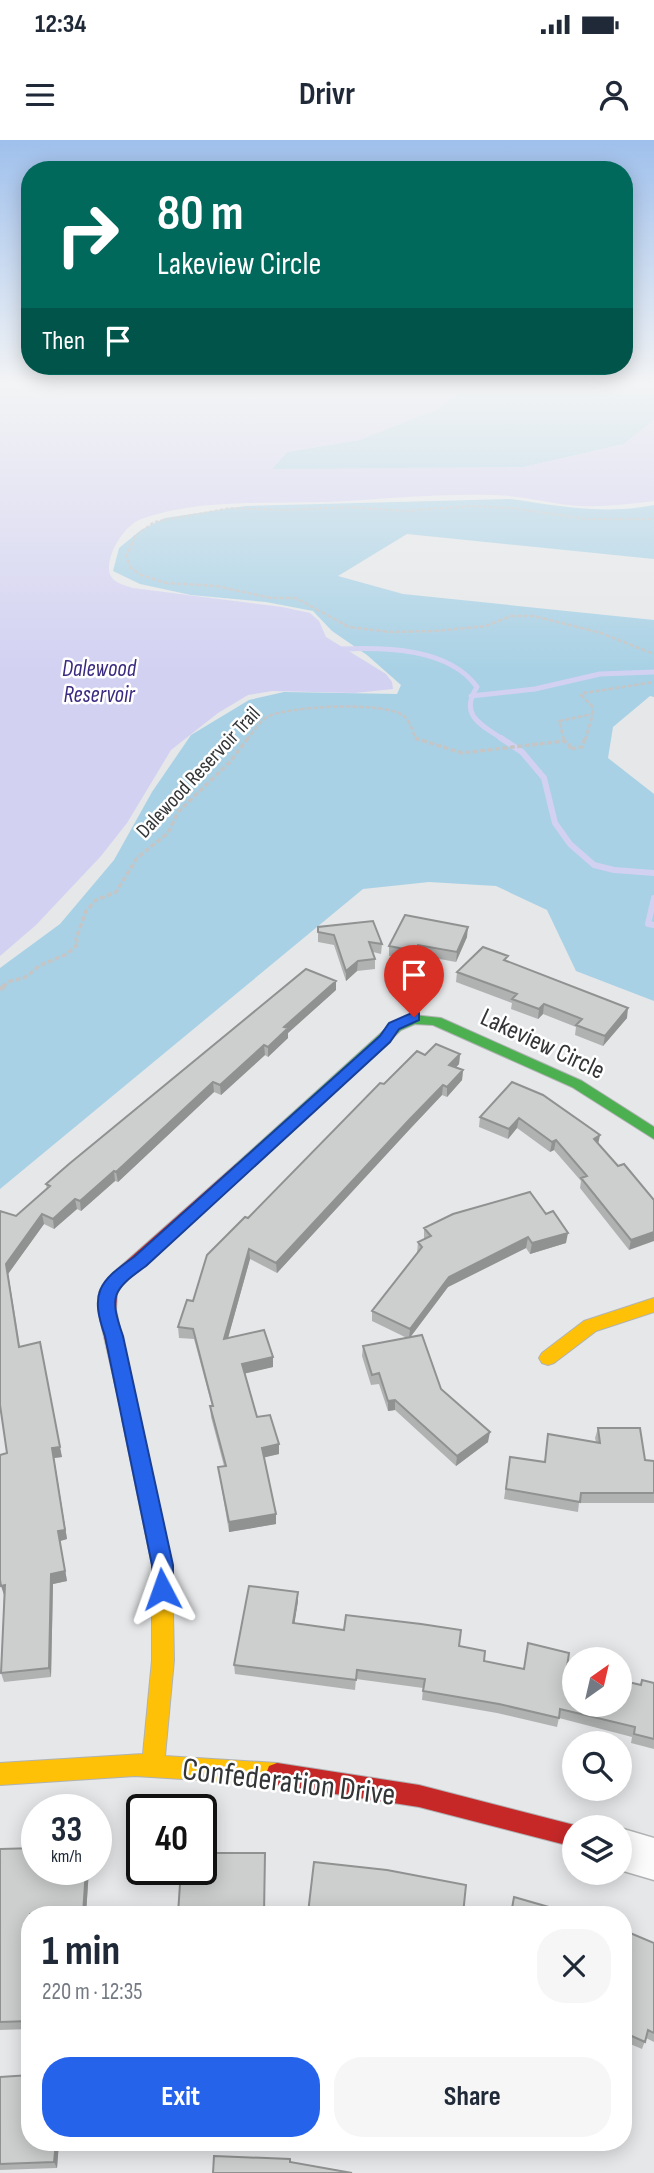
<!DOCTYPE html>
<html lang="en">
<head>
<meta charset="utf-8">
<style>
	:root { --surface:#fff; --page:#f6f6f7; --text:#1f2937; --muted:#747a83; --accent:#2563eb }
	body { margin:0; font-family:"Sofia Sans Condensed",sans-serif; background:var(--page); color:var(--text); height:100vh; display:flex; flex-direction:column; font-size:26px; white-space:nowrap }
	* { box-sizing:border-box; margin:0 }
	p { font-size:23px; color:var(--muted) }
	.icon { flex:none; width:38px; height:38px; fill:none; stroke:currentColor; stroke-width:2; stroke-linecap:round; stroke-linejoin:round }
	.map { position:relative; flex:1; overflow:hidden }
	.details { position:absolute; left:21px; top:1766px; width:611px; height:245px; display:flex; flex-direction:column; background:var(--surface); border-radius:28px; box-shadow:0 4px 18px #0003 }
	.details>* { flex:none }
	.hud { position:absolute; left:21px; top:21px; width:612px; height:214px; border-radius:28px; box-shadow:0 4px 18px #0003; background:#00695c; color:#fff; overflow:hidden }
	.needle { width:46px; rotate:34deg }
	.fabs { position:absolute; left:562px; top:1507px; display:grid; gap:14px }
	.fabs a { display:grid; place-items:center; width:70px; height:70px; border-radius:50%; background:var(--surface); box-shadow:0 4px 18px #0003; font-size:35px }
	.speed { position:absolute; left:21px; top:1654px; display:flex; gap:14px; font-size:35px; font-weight:700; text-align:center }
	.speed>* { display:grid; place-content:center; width:91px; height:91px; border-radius:50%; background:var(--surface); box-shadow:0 4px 18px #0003; line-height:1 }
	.speed small { font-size:18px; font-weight:400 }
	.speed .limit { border:4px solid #111; border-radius:10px; background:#fff; color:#111 }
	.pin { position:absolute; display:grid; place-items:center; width:60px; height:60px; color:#fff; margin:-72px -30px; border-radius:50% 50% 50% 0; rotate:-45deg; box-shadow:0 0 7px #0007 }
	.pin .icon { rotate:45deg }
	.me { position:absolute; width:77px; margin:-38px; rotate:356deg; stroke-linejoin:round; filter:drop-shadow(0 0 5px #0008) }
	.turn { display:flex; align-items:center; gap:24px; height:147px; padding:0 21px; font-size:32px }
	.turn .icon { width:91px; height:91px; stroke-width:2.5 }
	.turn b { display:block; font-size:49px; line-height:60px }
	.then { display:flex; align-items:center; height:66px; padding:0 21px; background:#0003; gap:14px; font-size:26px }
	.round { display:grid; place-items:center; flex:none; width:74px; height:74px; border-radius:28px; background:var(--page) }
	.summary { display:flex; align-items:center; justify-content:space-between; height:119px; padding:0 21px }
	h1 { font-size:42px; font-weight:700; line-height:52px }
	.primary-button { display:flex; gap:14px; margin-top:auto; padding:14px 21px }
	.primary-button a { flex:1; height:80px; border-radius:28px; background:var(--accent); color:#fff; font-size:28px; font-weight:700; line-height:80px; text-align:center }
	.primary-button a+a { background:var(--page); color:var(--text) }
	.status { display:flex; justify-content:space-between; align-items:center; height:49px; padding:0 35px; background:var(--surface); direction:ltr }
	.status svg { height:19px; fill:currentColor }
	header { display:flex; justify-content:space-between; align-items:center; height:91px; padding:0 21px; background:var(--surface); font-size:32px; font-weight:700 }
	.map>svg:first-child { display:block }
</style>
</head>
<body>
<div class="status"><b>12:34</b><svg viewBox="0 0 49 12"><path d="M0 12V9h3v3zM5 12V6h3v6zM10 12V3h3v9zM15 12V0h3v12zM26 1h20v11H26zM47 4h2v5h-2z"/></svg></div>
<header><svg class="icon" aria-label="menu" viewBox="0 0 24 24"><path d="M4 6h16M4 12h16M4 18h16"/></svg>Drivr<svg class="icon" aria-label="person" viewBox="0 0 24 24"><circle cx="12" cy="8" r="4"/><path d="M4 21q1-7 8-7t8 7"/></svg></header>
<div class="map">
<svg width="654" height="2033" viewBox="0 0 654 2033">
	<rect width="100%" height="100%" fill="#e5e7e9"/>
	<path fill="#a8d1e5" d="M476,246H654V280L624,304L524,327L271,330L287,312L359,300L438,269L454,255Z
		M511,359C559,366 606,375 654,365V419L407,394L338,436L403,454L654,480V557L650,556L613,587L608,618L654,654V861L576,831L547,770L496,746L429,742L363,749L0,1049V828L60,784L114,720L152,652L191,595L249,560L284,552L397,554L401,545L367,515L332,491L313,471L266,462L191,455L140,444L113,431L119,408L141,390L165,378L246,366Z"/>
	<path fill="#d2d1f2" d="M0,246H476L454,255L438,269L359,300L287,312L272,329L524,327L624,304L654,280V361C629,364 605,367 580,366C550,364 521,355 490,355C443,354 394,358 347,361C282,365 202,357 141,379C124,386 108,412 109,430C110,442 123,445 133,448L282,467L310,473L319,481L326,497L386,534L392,542L393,549L355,553L272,551L248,555L218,573L171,610L127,683L101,716L36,785L0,816Z"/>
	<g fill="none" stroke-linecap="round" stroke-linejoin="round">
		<path stroke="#d2d1f2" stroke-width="5" d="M341,509C385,507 449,508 477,547C458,576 483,586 504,600
			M471,556L535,549L600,534L654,532"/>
		<path stroke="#d2d1f2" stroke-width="6" d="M501,598L522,612L544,638L555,683L570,704L594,725L614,730L654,733
			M654,758L648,784L654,785"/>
		<defs>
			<path id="street" d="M620,1688L654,1698V1740L620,1730Z"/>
			<path id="fast" d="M413,875L441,878L582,941L654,987V999L572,947L433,885L415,884L401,890L247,1033H235L233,1029L235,1025L391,884Z"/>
			<path id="slow" d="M654,1158V1172L596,1191L554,1223L548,1225L542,1223L539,1218L542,1213L584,1181Z
				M131,1271L138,1274L140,1279L172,1425L174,1520L165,1616L277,1623L285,1626L288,1634L285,1642L277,1645L135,1636L0,1645V1623L143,1614L152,1520V1425L122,1279L124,1274Z"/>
			<path id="jam" d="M241,1024L247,1025L249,1029L247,1033L125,1141L117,1153L116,1170L140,1279L138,1284L131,1287L124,1284L98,1170L99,1152L113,1133L235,1025Z
				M277,1623L419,1645L582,1687H574V1707L419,1667L277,1645L269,1642L266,1634L269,1626Z"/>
		</defs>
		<use href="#street" stroke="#b0b2b3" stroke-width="3"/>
		<use href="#fast" stroke="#b0b2b3" stroke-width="2"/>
		<use href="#slow" stroke="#b0b2b3" stroke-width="2"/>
		<use href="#jam" stroke="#b0b2b3" stroke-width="2"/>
		<path stroke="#c5c5c6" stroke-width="2" stroke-dasharray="3.5 2" stroke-linecap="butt" d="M132,404L135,396L154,382L230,368L285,370L352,367L404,371L471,366L512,368L585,379H654"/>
		<path stroke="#c5c5c6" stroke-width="2.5" stroke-dasharray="4.5 2" stroke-linecap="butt" d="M133,402L126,417L131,428L141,435L166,443L216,446L271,458H296L349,487L391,492L436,491L486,486L511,476H534L601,493L654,514
			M593,574L592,566L581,555L584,553L654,542
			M247,600C253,593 260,580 269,576C292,566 385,561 404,576C410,581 413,594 417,600
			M564,600L559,581L593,574
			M585,600L593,574"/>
		<path stroke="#c5c5c6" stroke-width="3.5" stroke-dasharray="5 2.5" stroke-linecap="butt" d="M415,598L462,613L564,601L569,604V609L582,607L585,598
			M3,847L8,842L26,837L39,826L67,814L78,804L76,799L86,771L96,760L116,752L137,718L168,693L178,672L230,622L248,598"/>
		<path stroke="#c5c5c6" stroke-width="4.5" stroke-dasharray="7 3.5" stroke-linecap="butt" d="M0,850L5,845"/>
		<use href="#street" fill="#fbfbfc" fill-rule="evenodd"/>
		<use href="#fast" fill="#4caf50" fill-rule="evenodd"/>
		<use href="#slow" fill="#ffc107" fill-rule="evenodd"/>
		<use href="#jam" fill="#c62828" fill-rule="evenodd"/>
	</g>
	<path fill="#b0b2b2" d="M318,787L382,804L381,814L373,812L375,819V829L357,831L346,841L334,805L318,802Z
		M467,797L456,822L418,815L415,821L389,816V806Z
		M508,822L627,878L603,906L575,895L576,887L543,874L538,879L511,869L512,863L456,842L457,832Z
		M336,850L288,893V898L268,917L265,915L221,955L214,952L118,1042L115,1041L81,1071L77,1069L54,1089L44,1084L8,1134L20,1207L62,1317L54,1318L67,1399L60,1401L67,1441L53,1444L51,1537L4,1542L1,1533L4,1455L7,1313L0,1071L16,1076L47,1049L46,1044Z
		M460,914L459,924L456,927L463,930L462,940L447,957L442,955L409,990L277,1133L250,1119L228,1198L273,1217V1227L245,1233L257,1277L279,1314L264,1317L276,1374V1384L229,1392L218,1327L224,1326L211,1277L210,1266H212L194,1199L179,1198L178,1187L193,1161L248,1078L384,944L425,915Z
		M512,942L598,1004L618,1026L654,1060L629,1110L580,1048L581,1041L554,1010L550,1012L517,988L508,999L479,987L480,977Z
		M453,1074L566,1103L530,1114L526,1108L448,1147L410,1197L441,1249L488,1302L456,1326L395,1270L388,1271L379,1244L371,1245L362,1216L363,1206L407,1198L372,1181V1171L417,1113L418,1102L424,1099V1088Z
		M598,1288L645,1320L654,1321V1363H579L578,1372L504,1359L510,1317L545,1322L548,1294L596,1302L595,1298Z
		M298,1452V1461L294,1484L459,1506L484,1521L524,1529L567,1527L641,1545L642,1540L654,1543V1609L631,1603L632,1597L559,1578L557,1587L497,1573L422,1560L423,1548L356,1539L355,1550L235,1534L234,1525Z
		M0,1709L37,1729H89L86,1774H30V1889L0,1890Z
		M623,1790L654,1803V1902L646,1898L642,1909L623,1901Z
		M0,1937L30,2002H59L57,2028L0,2030Z"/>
	<path fill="#909191" d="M468,787L467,797L456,822L457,812Z
		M418,805V815L415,821V811Z
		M358,821L357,831L346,841V831Z
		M336,841V850L288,893V898L268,917V907L284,887Z
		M544,864L543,874L538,879L539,869Z
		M628,868L627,878L603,906L605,896Z
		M264,905L265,915L221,955L220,945Z
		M460,914L459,924L449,935V925Z
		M463,930L462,940L447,957V947Z
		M213,942L214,952L118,1042L116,1032Z
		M443,945L442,955L409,990L277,1133L276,1123L409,980Z
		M519,978L517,988L508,999L509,989Z
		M600,995L598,1005L594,999Z
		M556,1000L554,1010L550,1012L552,1002Z
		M114,1031L115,1041L81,1071L80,1061Z
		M75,1059L77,1069L54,1089L53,1079Z
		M42,1074L44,1084L8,1134L22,1217L6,1124Z
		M654,1092V1101L629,1110L631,1100Z
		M568,1093L566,1103L530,1114L532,1103Z
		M528,1097L526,1108L448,1147L409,1199L410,1189L449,1137Z
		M249,1109L250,1119L225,1209L224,1199Z
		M40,1202L62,1317L54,1318L67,1399L60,1401L67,1441L53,1444L51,1537L49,1528L51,1434L58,1391L52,1308Z
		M273,1217V1227L243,1234L242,1224Z
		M395,1260V1270L388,1271V1261Z
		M490,1292L488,1302L456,1326L457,1316Z
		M279,1304V1314L262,1318V1308Z
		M276,1374V1384L229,1392V1382Z
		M5,1445L8,1455H4L1,1446Z
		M298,1452V1461L293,1493V1483Z
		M86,1729H89L86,1774H83Z
		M56,2002H59L57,2028L54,2022Z"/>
	<path fill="#cdcfcf" stroke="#909191" stroke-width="2" d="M405,775L468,787L457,812L418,805L415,811L389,806Z
		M373,781L382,804L369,802L375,819L358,821L346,831L334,795L318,792V787Z
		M483,807L508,816L504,820L628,868L605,896L576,885L582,879L544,864L539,869L512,859L517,854L457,832Z
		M306,829L336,841L284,887L288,888L268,907L264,905L220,945L213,942L116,1032L114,1031L80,1061L75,1059L53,1079L42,1074L6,1124L19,1207L40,1202L60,1307L52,1308L65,1390L58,1391L65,1431L51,1434L49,1528L1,1533L5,1445L1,1446L0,1440V1315L7,1313L0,1265V1071L16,1076L50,1046L46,1044L69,1024Z
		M436,904L460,914L449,925L463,930L447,947L443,945L409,980L276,1123L249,1109L224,1199L264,1190L273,1217L242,1224L257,1277L270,1275L279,1304L262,1308L276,1374L229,1382L218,1327L226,1326L210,1266H213L193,1189L178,1187L187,1160L193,1161L207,1115L245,1077L248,1078L380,943L384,944L417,911L425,915Z
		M512,942L543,955L600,995L594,999L618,1026L624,1024L654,1060V1092L631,1100L581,1038L587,1036L556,1000L552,1002L519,978L509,989L480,977Z
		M530,1052L546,1074L553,1071L568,1093L532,1103L528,1097L449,1137L410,1189L372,1171L422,1107L418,1102L431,1096L424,1088L453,1074Z
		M422,1195L441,1249L490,1292L457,1316L395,1260L388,1261L379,1233L372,1235L363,1206Z
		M598,1288H640L645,1320L654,1321V1353H581L580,1362L506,1349L510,1317L545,1322L548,1294L600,1303Z
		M249,1446L298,1452L293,1483L344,1490L346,1475L421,1484L461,1490L459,1506L485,1511L484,1521L524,1529L528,1503L569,1513L567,1527L574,1529V1564H620V1540L641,1545L642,1540L654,1543V1599L634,1594L635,1587L560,1569L559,1578L499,1564L423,1551L425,1539L357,1530L356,1540L234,1525Z
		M37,1708V1729H86L83,1774H30V1881L0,1882V1709Z
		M201,1713H265L264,1774H178L181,1729H201Z
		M314,1722L387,1730L466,1745L463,1774H289V1770L308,1773Z
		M514,1757L566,1772L565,1774H511Z
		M623,1790L654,1803V1893L648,1890L645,1902L623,1892Z
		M30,1935V2002H56L54,2022L0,2024V1937Z
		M214,2016L290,2019V2022L352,2033H213Z"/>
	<linearGradient id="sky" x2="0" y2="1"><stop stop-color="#9fc0ec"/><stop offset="0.46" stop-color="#f3f4f5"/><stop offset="1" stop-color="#f3f4f5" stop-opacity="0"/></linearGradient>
	<rect width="654" height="531" fill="url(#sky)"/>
	<path fill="#2563eb" stroke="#184099" stroke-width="2" d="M414,872L419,873V880L399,889L390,902L146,1126C112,1150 109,1156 123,1196L173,1425V1449L170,1455L162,1458L155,1455L152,1449V1425L105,1196C90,1153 98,1142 134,1117L380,896L389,883Z"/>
	<g text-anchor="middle" stroke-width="5" stroke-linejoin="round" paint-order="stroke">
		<g font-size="21" fill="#333536" stroke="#fff">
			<text transform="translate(198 632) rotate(-47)" y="7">Dalewood Reservoir Trail</text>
		</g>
		<g font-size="23" font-style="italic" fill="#3b2a7f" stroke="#fff">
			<text x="99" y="536">Dalewood<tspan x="99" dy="26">Reservoir</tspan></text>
		</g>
		<g font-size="26" fill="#333536" stroke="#fff">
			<text transform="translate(543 903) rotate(25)" y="9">Lakeview Circle</text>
		</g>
		<g font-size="32" fill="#333536" stroke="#fff">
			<text transform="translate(289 1641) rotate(7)" y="11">Confederation Drive</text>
		</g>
	</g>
</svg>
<div class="fabs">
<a><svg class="needle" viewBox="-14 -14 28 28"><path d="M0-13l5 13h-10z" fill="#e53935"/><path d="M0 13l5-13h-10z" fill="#747a83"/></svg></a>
<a><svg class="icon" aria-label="search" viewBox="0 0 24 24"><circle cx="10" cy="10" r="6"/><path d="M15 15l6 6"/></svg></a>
<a><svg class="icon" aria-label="layers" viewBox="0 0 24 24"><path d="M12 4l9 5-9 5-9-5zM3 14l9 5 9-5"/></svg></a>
</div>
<div class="speed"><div>33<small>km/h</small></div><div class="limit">40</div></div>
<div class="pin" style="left:414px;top:877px;background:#d93025"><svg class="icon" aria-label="arrive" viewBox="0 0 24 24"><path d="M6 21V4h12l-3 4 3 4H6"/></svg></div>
<svg class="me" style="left:162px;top:1449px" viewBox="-20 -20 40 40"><path d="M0-17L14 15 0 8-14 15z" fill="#2563eb" stroke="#fff" stroke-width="4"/></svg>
<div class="hud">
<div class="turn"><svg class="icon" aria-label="right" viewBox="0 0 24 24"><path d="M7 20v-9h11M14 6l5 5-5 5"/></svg><div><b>80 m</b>Lakeview Circle</div></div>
<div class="then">Then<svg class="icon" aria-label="arrive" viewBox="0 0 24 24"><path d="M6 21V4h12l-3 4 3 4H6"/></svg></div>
</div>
<section class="details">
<div class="summary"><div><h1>1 min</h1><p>220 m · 12:35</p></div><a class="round"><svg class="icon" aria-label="close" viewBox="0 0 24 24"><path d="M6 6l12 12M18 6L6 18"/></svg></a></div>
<div class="primary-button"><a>Exit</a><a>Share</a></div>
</section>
</div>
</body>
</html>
